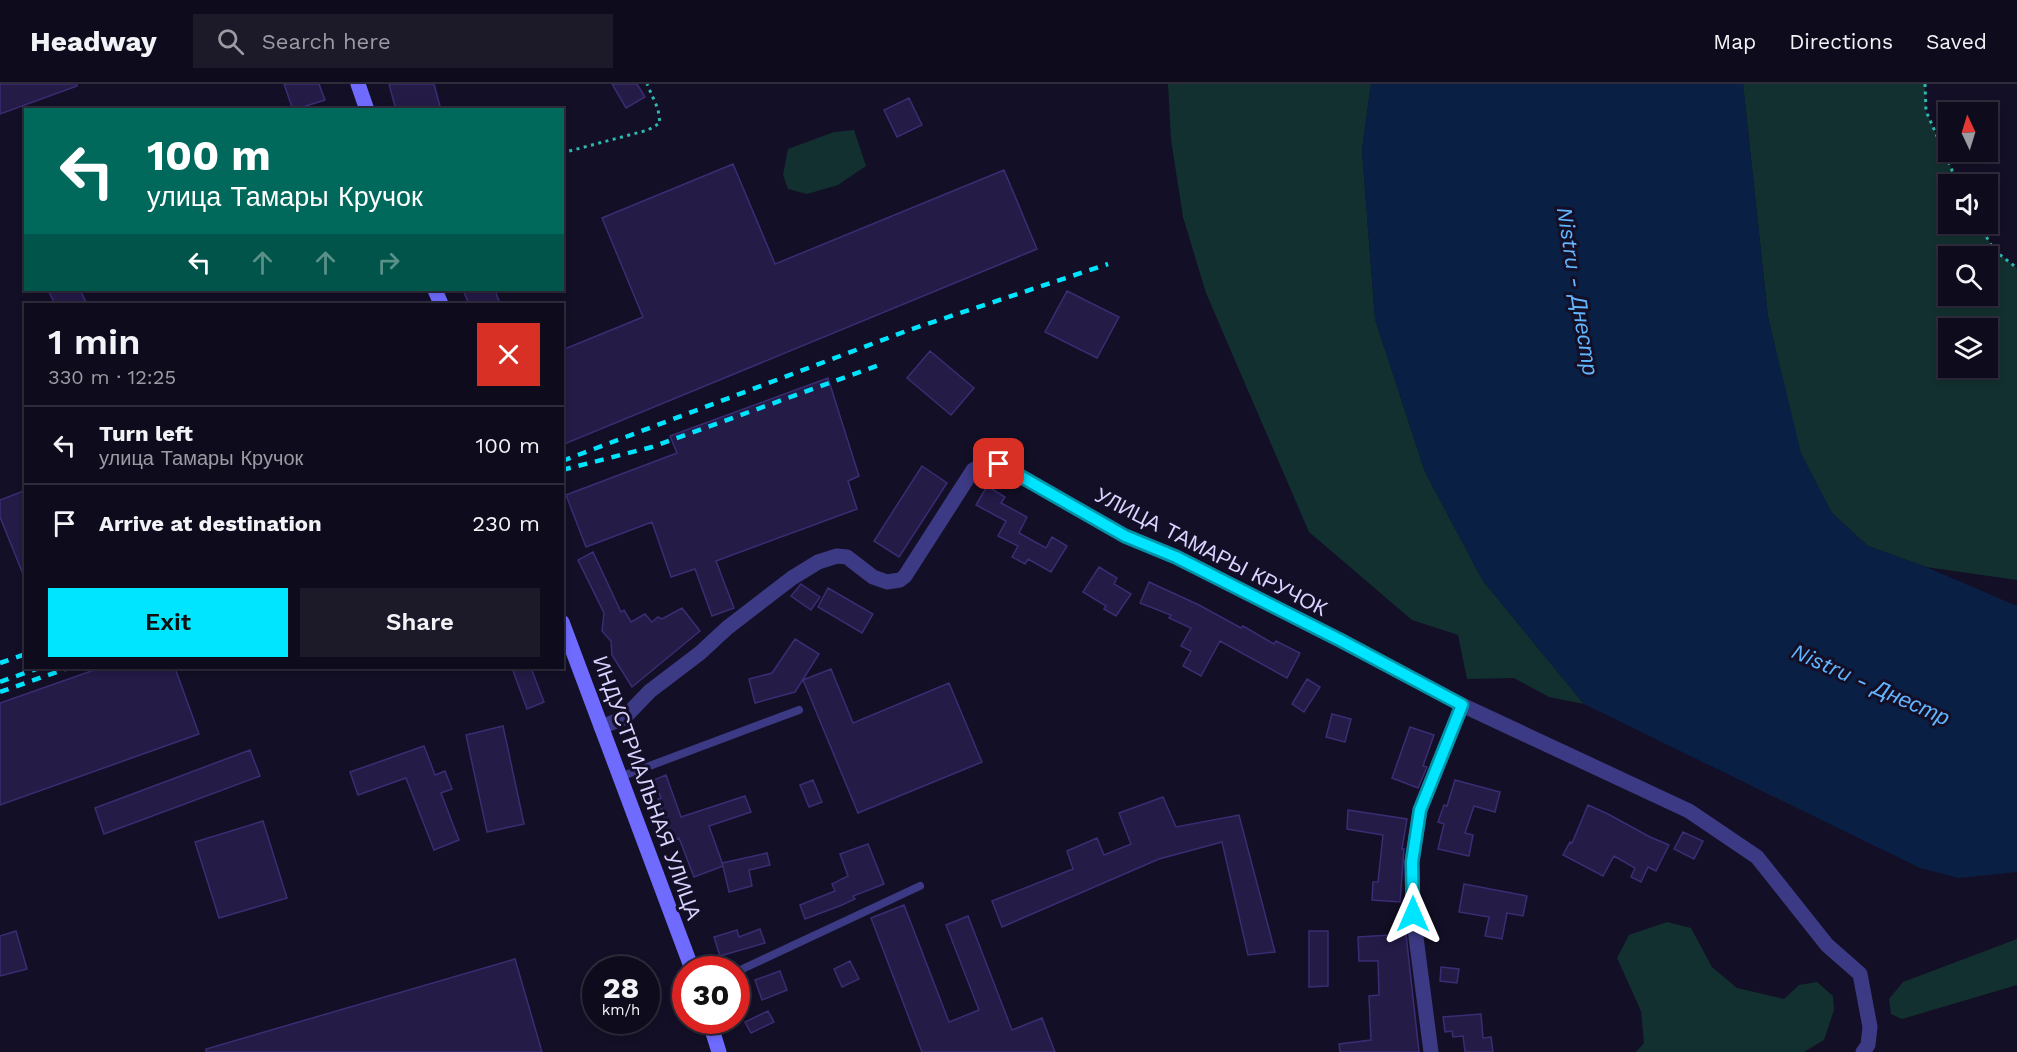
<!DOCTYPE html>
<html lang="en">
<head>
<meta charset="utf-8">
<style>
	:root { --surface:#0e0b1c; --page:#1c1929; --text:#f1f3f6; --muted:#9b9ba3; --line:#2e2b3b; --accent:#00e5ff }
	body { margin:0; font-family:"Work Sans",sans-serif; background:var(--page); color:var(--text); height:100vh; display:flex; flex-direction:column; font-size:22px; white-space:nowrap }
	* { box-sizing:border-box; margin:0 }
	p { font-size:20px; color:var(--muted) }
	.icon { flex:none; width:33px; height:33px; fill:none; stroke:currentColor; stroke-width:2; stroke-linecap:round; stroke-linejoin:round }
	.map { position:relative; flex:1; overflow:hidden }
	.side { position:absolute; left:24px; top:219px; width:540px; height:366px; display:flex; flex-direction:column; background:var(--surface); border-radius:0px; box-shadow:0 3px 9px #0003,0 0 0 2px var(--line) }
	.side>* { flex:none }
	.hud { position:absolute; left:24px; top:24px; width:540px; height:183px; border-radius:0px; box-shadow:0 3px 9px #0003,0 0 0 2px var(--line); background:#00695c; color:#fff; overflow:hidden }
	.needle { width:39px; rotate:356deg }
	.buttons { position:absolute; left:1938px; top:18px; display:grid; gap:12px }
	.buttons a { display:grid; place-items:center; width:60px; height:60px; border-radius:0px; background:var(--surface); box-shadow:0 3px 9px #0003,0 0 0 2px var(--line); font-size:30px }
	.speed { position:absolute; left:582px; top:872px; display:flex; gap:12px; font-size:30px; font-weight:700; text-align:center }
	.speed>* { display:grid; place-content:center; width:78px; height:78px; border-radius:50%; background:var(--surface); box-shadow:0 3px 9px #0003,0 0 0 2px var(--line); line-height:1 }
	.speed small { font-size:15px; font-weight:400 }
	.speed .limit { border:9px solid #d22; background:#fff; color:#111 }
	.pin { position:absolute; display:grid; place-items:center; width:51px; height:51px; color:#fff; margin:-26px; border-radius:12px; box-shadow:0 3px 9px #0006 }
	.me { position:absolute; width:66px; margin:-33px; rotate:0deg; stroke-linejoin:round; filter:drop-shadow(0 0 4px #0008) }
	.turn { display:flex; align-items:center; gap:21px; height:126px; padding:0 24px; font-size:27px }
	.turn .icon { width:78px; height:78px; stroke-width:2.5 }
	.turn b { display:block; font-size:42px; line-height:51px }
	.lanes { display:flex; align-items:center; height:57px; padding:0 24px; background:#0003; justify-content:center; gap:30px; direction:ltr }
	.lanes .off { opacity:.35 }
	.round { display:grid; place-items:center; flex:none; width:63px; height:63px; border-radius:0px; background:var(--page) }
	.headline { display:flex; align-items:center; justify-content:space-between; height:102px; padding:0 24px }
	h1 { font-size:36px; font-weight:600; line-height:45px }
	.button { display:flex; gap:12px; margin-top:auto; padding:12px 24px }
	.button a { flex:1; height:69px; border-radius:0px; background:var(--accent); color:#111; font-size:24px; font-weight:600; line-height:69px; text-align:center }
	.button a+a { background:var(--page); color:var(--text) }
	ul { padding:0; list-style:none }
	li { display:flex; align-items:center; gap:18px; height:78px; padding:0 24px; border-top:2px solid var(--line) }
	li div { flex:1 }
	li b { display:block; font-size:22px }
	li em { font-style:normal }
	header { display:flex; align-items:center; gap:36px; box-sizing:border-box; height:84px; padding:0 30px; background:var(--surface); border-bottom:2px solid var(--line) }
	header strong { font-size:28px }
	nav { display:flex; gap:33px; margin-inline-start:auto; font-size:21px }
	.search { width:420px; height:54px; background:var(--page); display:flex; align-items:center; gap:15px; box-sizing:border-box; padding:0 21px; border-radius:0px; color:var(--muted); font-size:22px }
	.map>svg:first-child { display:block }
</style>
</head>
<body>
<header>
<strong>Headway</strong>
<div class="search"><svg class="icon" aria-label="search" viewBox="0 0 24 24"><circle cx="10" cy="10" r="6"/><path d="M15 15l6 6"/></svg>Search here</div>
<nav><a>Map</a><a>Directions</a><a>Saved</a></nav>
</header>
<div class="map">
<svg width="2017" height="968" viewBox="0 0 2017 968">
	<rect width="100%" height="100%" fill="#130f26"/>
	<path fill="#12302f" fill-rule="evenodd" d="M1168,0H1371L1362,66L1375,235L1425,388L1483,497L1584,620L1549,613L1514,594L1467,595L1458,551L1412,536L1309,448L1206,209L1183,133L1171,56Z
		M1743,0H1925L1926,27L1958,100H1948V140H1979L1994,166L2017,184V496L1926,483L1868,462L1832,429L1800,369L1768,233ZM1948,172H1988V212H1948ZM1948,244H1988V284H1948Z
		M854,46L866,82L838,101L807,110L788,105L783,91L788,65L834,48Z
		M1667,838L1691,844L1712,883L1737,904L1784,915L1799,901L1817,898L1833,912L1834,926L1824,956L1804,968H1636L1644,959L1641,927L1617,874L1629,851Z
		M2017,855V901L1902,935L1891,930L1889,915L1903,898Z"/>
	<path fill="#0a1f44" d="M1371,0H1743L1768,233L1801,369L1832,429L1868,462L1926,483L2017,522V788L1959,794L1920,784L1584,620L1483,497L1425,388L1375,235L1362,66Z"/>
	<path fill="#241b47" stroke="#3b2d73" stroke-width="1.5" d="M0,0H77V2L0,30Z
		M284,0H319L325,16L293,26Z
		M389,0H434L441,26H396Z
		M612,0H637L645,13L626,24Z
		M909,14L922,41L897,53L884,26Z
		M733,80L775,180L1004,86L1037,165L562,361V266L643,233L602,134Z
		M48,206H80L87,220H55Z
		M463,206H495L500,220H469Z
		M1067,207L1119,233L1097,274L1045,248Z
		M930,267L974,304L951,331L907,294Z
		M828,294L859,392L848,397L857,425L716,477L734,524L712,532L695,485L671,493L652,438L586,463L566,411L677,369L670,352Z
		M922,382L947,399L899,473L874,457Z
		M987,402L1005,413L1001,419L1027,433L1019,449L1046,464L1052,453L1067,462L1051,488L1028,475L1025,480L1012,473L1018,462L998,452L1006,437L976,421Z
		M26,406V495H25L0,433V416Z
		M593,468L621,528L624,526L631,538L645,530L652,538L658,533L662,535L682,524L700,547L632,603L612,571L611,557L602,547L604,529L578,476Z
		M1099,483L1117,494L1114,500L1131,510L1116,532L1104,525L1106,522L1083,508Z
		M1149,498L1199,521L1241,544L1243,542L1274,560L1276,557L1300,569L1287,594L1220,557L1201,592L1183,582L1191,567L1181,562L1191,544L1169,534L1171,531L1140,519Z
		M801,500L820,513L811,526L791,512Z
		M828,504L873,530L862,549L818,523Z
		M795,555L819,570L795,608L755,619L749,595L772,589Z
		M100,584H175L199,650L0,721V619Z
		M512,584H531L544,618L527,625Z
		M831,585L853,639L949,599L982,678L858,729L803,596Z
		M1307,595L1320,603L1304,628L1292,620Z
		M1332,630L1351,635L1345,658L1326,653Z
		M503,642L524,740L487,748L466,651Z
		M1410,643L1434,651L1423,682L1427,683L1418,704L1392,694Z
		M424,662L435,691L445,687L452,705L441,709L459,756L434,766L406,694L358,711L350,688Z
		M250,666L260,692L104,750L95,724Z
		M666,691L681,733L745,712L751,728L709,742L723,781L722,779L767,769L770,781L749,786L752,802L729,808L723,782L694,793L679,754L671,757L658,715L661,714L654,696Z
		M813,696L822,718L809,723L800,701Z
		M1455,696L1500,708L1495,728L1474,722L1465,749L1473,751L1469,772L1438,765L1444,740L1438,738L1444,721L1447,722Z
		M1163,713L1176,743L1239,731L1275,868L1248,871L1222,758L1159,775L1002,843L992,817L1073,785L1067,767L1097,754L1104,771L1131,760L1119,729Z
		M1588,721L1608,730L1650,753L1669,761L1656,787L1648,783L1641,798L1631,793L1635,784L1614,772L1603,792L1563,771L1570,758L1572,759Z
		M1348,726L1407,735L1402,765H1404L1400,818L1372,816L1373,798H1378L1383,751L1347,745Z
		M263,737L287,814L219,834L195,758Z
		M1683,748L1703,757L1694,775L1674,765Z
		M868,760L884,800L853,812L855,815L842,821L805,835L800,821L835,807L832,800L848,792L840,770Z
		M1464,800L1527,812L1523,832L1507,829L1502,855L1485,852L1489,833L1459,828Z
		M904,821L949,938L979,926L946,841L968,832L1012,946L1042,934L1055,968H922L871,834Z
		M760,845L765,859L720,872L714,853L737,846L739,853Z
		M16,847L27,885L0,892V852Z
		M1309,847H1328V902L1309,903Z
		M1406,850L1419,968H1340L1339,960L1371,956L1369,912L1379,911L1378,877H1359L1358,853Z
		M515,875L542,968H206V965Z
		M850,877L859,895L842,903L834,885Z
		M1441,883L1459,885L1457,899L1440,897Z
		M780,887L787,906L762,916L755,896Z
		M768,927L774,938L751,949L745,938Z
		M1481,930L1483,954L1491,953L1493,968H1465L1463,952L1453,953L1452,947L1445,948L1443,933Z"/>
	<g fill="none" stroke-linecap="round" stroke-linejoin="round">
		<path stroke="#2fb8b0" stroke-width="3" stroke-dasharray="3 4.5" stroke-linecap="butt" d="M1925,0L1926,27L1958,100
			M562,69L648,46L660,39L658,25L647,0
			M1979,140L1994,166L2017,184"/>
		<path stroke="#3d3a85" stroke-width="8" d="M620,693L799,626
			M736,888L920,802"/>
		<path stroke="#3d3a85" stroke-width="15" d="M601,643L624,634L650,607L700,569L727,544L792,494L818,478L837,472L847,473L873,493L887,498L900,496L905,492L973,386L984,380H999L1125,452L1176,473L1340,556L1462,621L1689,727L1757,773L1827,861L1860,890L1870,943L1868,961L1863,968
			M1431,968L1413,830L1412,778L1420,726L1462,621"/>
		<path stroke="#6f6bff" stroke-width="15" d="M358,0L367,26
			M435,206L441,220
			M562,538L692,885
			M709,936L719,968"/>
		<path stroke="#00e5ff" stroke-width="4.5" stroke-dasharray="9 8" stroke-linecap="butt" d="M562,377L909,246L1108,180
			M562,386L652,363L882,280
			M0,579L26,570
			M0,598L39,584
			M0,608L68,584"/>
	</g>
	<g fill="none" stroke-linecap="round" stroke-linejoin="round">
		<defs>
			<path id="route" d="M999,380L1125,452L1176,473L1340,556L1462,621L1420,726L1412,778L1413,830"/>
		</defs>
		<use href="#route" stroke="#0095a6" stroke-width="15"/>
		<use href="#route" stroke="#00e5ff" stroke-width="10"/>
	</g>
	<g text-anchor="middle" stroke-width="6" stroke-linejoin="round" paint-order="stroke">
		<g font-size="21" fill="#d9d4ff" stroke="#130f26">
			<text transform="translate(1211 468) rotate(27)" y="7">УЛИЦА ТАМАРЫ КРУЧОК</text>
			<text transform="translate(647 704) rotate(70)" y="7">ИНДУСТРИАЛЬНАЯ УЛИЦА</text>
		</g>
		<g font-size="22" font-style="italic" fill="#62b6ff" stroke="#130f26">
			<text transform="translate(1578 207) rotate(81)" y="8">Nistru - Днестр</text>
			<text transform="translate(1871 600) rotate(24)" y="8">Nistru - Днестр</text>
		</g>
	</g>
</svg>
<div class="buttons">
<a><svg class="needle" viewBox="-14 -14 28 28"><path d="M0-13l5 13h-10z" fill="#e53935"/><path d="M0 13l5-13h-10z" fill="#9b9ba3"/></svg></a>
<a><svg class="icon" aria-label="sound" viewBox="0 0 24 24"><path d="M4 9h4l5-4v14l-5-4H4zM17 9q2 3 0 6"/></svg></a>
<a><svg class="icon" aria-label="search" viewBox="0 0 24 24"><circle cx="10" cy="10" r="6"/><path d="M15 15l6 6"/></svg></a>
<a><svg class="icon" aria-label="layers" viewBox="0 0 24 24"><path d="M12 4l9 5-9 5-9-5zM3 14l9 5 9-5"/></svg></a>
</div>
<div class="speed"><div>28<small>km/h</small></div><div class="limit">30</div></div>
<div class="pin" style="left:999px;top:380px;background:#d93025"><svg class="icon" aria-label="arrive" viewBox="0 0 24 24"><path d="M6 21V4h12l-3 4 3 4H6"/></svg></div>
<svg class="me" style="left:1413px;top:830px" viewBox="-20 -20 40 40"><path d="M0-17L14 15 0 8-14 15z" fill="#00e5ff" stroke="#fff" stroke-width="4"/></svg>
<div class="hud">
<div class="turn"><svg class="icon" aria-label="left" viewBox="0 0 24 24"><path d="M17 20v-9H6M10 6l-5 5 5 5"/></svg><div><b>100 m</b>улица Тамары Кручок</div></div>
<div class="lanes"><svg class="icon" aria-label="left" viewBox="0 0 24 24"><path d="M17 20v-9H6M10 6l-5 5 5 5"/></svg><svg class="icon off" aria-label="ahead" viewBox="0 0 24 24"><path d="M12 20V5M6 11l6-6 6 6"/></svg><svg class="icon off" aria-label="ahead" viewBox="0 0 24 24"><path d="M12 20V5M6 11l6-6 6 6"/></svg><svg class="icon off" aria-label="right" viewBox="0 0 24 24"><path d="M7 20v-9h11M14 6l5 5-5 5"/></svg></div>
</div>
<section class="side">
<div class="headline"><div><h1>1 min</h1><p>330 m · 12:25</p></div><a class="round" style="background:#d93025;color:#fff"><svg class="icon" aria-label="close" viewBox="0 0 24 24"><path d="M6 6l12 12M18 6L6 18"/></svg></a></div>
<ul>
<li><svg class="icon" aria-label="left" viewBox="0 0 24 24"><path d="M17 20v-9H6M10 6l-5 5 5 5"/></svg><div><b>Turn left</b><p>улица Тамары Кручок</p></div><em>100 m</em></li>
<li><svg class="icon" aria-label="arrive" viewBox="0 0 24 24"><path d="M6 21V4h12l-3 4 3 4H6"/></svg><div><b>Arrive at destination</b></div><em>230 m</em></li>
</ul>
<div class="button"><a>Exit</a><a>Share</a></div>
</section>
</div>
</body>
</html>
